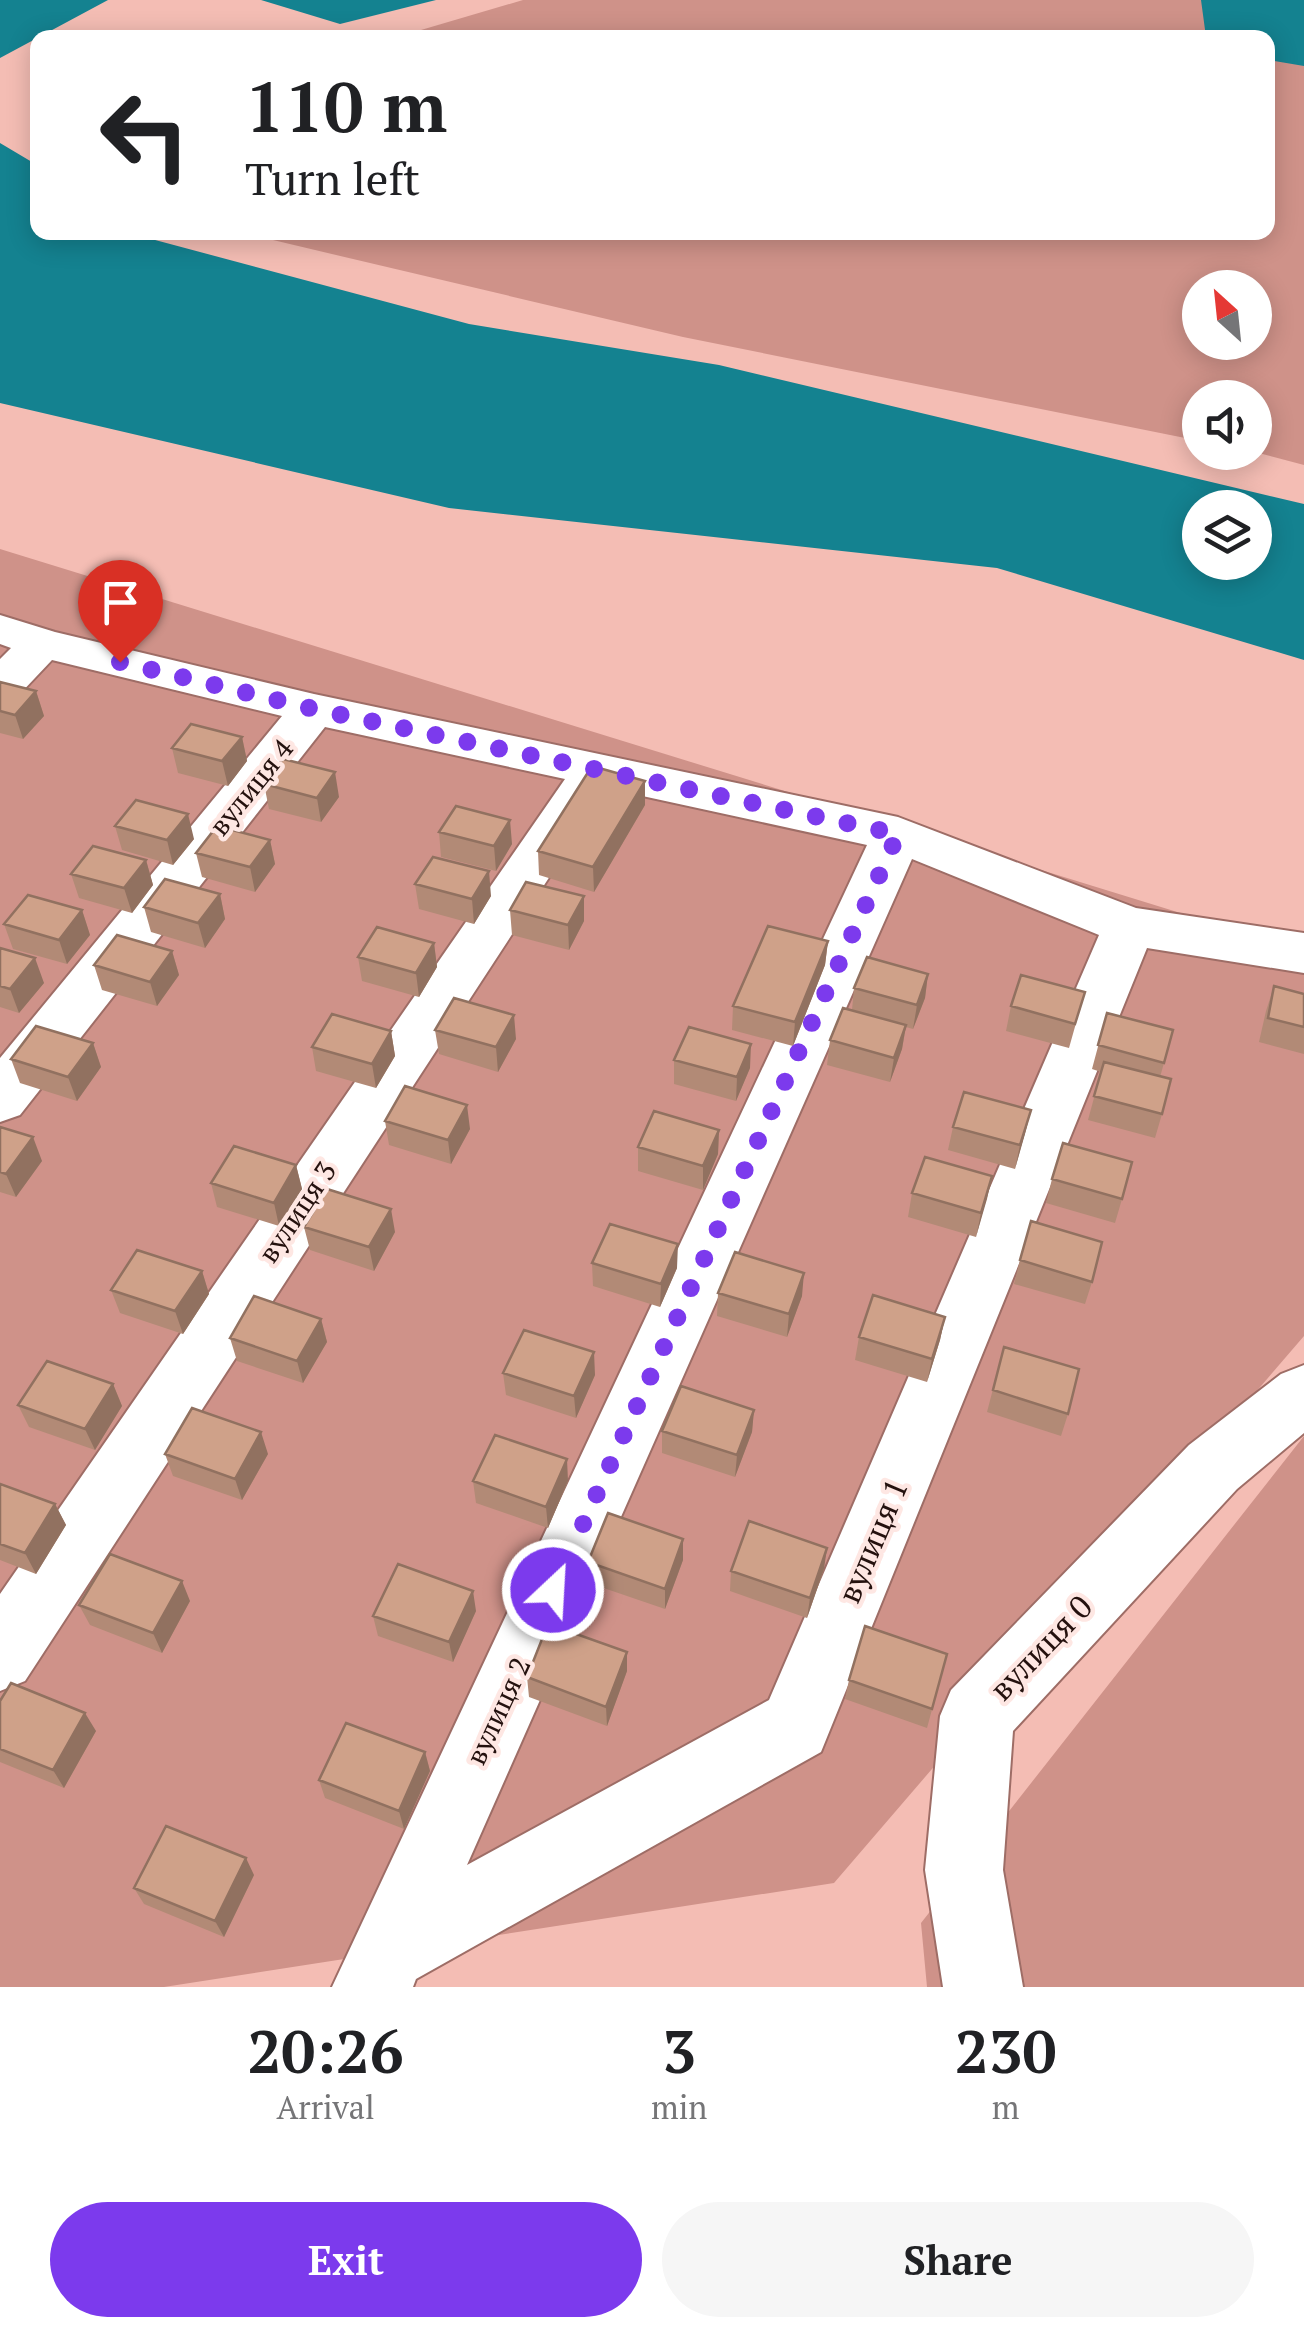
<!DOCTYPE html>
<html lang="en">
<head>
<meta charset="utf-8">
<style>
	:root { --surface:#fff; --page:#f6f6f6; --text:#202124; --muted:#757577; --accent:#7c3aed }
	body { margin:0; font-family:"PT Serif",serif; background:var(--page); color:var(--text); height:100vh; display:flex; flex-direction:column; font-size:38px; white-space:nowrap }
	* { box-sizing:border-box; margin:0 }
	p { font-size:32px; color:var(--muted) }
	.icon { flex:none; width:55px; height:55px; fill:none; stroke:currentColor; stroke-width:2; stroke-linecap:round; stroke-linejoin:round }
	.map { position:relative; height:1987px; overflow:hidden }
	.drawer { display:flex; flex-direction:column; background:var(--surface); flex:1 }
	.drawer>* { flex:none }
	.hud { position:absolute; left:30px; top:30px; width:1245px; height:210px; border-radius:20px; box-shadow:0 5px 25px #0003; background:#fff; color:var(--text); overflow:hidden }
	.needle { width:65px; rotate:333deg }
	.fabs { position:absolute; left:1182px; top:270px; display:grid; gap:20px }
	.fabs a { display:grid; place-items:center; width:90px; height:90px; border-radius:50%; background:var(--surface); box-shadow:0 5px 25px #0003; font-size:50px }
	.pin { position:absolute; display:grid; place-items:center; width:85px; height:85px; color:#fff; margin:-102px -42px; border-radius:50% 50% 50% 0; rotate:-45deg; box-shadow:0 0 10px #0007 }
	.pin .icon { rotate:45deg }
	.me { position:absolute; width:110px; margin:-55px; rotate:25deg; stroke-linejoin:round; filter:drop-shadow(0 0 8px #0008) }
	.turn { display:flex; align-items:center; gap:35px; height:210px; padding:0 50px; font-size:45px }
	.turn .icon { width:130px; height:130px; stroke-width:2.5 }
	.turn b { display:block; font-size:70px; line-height:85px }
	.eta { display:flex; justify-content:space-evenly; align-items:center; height:170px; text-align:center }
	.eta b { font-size:60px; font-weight:700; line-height:70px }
	.action { display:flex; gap:20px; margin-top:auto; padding:20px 50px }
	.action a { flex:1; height:115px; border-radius:60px; background:var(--accent); color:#fff; font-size:40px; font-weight:700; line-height:115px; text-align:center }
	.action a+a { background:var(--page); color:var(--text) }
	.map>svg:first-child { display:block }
</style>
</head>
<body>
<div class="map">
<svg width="1304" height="1987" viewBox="0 0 1304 1987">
	<rect width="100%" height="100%" fill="#f4bdb4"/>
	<path fill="#cf9289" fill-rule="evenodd" d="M523,0H1304V465L1255,452V398H1200V441L683,337L243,233L1268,232V38L370,37L421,30ZM1200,288H1255V342H1200Z
		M0,549L1304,951V1336L834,1883L164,1987H0Z
		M1304,1436V1987H927L921,1923Z"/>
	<path fill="#148290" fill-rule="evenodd" d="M0,0H108L0,58Z
		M261,0H436L340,24Z
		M1201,0H1304V66L1268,60V38L1206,37Z
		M0,143L37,165L38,232L129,233L469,324L719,365L1304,504V660L997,568L449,508L0,403ZM1200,508H1255V562H1200Z"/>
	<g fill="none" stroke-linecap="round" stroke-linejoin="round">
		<defs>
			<path id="minor" d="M0,615L55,632L314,694L898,817L1136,908L1304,933V973L1147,948L821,1752L416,1979L413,1987H332L867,845L601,787L604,792L597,804L25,1681L0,1691V1594L565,779L325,727L20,1115L0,1122V1058L282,716L52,660L17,697L0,701V659L11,648L0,644ZM912,859L1099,935L769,1700L467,1865Z
				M1304,1365V1433L1237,1489L1013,1731L1003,1870L1023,1987H943L925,1870L940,1716L951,1690L1189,1445L1281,1374Z"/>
		</defs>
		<use href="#minor" stroke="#9e6d66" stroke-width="4"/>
		<use href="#minor" fill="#fff" fill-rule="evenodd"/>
	</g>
	<path fill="#b28a76" d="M0,682L36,691L44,716L23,739L0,733Z
		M242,737L247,761L228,786L178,773L172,748Z
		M264,784L339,797L321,822L269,809Z
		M645,805L594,892L539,875L538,851Z
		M115,826L194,839L173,865L122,850Z
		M439,832L512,844L496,871L441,857Z
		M270,840L275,864L255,892L202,877L196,853Z
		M146,860L153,885L132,913L79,898L71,874Z
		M415,884L491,896L474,924L419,909Z
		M220,894L225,919L205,948L151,932L144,907Z
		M82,910L90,935L67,964L13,949L4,924Z
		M510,910L584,921L569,950L512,935Z
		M828,941L825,965L793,1046L732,1030L733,1006Z
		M434,943L437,967L419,997L362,981L358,957Z
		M0,948L44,983L19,1013L0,1007Z
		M172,951L179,975L157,1006L102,990L94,965Z
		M928,974L925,998L913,1029L906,1027L902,1049L890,1082L827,1065L830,1040L852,1010L854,988Z
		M1274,986L1304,994V1054L1259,1042L1266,1011Z
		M1011,1006L1078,1016L1069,1048L1006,1031Z
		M1107,1013L1164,1063L1160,1077L1162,1114L1155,1138L1088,1120L1101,1072L1092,1069Z
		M435,1030L516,1039L498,1072L439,1054Z
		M391,1031L395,1056L376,1088L316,1071L312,1047Z
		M93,1043L101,1067L77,1101L20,1083L11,1059Z
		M674,1060L750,1068L736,1101L674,1084Z
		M1031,1110L1015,1169L948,1150L953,1127Z
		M385,1121L470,1129L451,1164L389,1145Z
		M0,1127L42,1161L16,1197L0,1192Z
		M719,1130L718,1154L703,1190L638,1171V1147Z
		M296,1165L302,1189L279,1226L217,1207L211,1183Z
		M992,1176L976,1237L908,1217L912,1193Z
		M1052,1179L1122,1199L1115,1223L1046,1203Z
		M304,1227L395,1232L374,1271L310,1250Z
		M1020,1260L1092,1282L1085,1304L1014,1284Z
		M592,1263L677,1268L660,1307L593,1286Z
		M202,1271L209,1294L183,1334L120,1313L111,1290Z
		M718,1293L802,1296L787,1337L717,1316Z
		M945,1317L940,1340L927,1382L855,1360L859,1337Z
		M321,1319L327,1342L303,1383L237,1361L230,1338Z
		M1004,1347L1068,1414L1061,1436L987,1412Z
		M503,1373L595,1375L576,1418L506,1395Z
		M113,1384L122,1406L95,1450L29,1427L18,1405Z
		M754,1410L752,1432L735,1477L662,1453V1431Z
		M165,1454H268L242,1500L173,1476Z
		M473,1481H568L548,1528L476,1503Z
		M0,1484L55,1504L66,1525L36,1574L0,1560Z
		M683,1539V1560L665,1609L589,1583L588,1562Z
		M824,1569L807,1618L730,1591L731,1571Z
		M190,1601L162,1653L90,1625L79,1605Z
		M476,1611L453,1662L378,1636L373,1616Z
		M627,1652V1671L607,1726L529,1697L527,1677Z
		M947,1654L927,1728L845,1699L849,1680Z
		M0,1701L96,1731L64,1788L0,1762Z
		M425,1752L430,1771L404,1829L325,1798L319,1780Z
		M254,1875L224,1937L144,1904L134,1888Z"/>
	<path fill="#917160" d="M36,691L44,716L23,739L15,715Z
		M242,737L247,761L228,786L222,761Z
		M335,772L339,797L321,822L317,798Z
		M645,781V805L594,892L593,867Z
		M188,814L194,839L173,865L167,840Z
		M510,820L512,844L496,871L494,846Z
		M270,840L275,864L255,892L250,867Z
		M146,860L153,885L132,913L124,888Z
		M489,871L491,896L474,924L472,899Z
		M220,894L225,919L205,948L198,923Z
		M584,896V921L569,950L568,925Z
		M82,910L90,935L67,964L59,940Z
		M828,941L825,965L793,1046L795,1022Z
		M434,943L437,967L419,997L416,973Z
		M172,951L179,975L157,1006L150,982Z
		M35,958L44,983L19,1013L10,989Z
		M928,974L925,998L913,1029L917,1005Z
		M514,1015L516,1039L498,1072L496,1047Z
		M906,1025L902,1049L890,1082L894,1058Z
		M391,1031L395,1056L376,1088L372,1064Z
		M93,1043L101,1067L77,1101L68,1077Z
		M751,1044L750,1068L736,1101L737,1077Z
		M467,1105L470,1129L451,1164L448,1140Z
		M1031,1110L1025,1134L1015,1169L1020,1145Z
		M719,1130L718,1154L703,1190V1166Z
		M33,1137L42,1161L16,1197L6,1174Z
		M296,1165L302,1189L279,1226L274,1203Z
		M992,1176L987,1199L976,1237L981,1213Z
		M391,1209L395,1232L374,1271L369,1247Z
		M678,1244L677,1268L660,1307L661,1284Z
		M202,1271L209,1294L183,1334L175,1311Z
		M804,1273L802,1296L787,1337L789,1314Z
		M945,1317L940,1340L927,1382L932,1359Z
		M321,1319L327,1342L303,1383L297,1361Z
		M594,1352L595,1375L576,1418L574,1396Z
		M113,1384L122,1406L95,1450L85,1429Z
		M754,1410L752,1432L735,1477L737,1455Z
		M261,1432L268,1454L242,1500L235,1479Z
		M567,1459L568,1481L548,1528L546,1507Z
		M55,1504L66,1525L36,1574L25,1553Z
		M683,1539V1560L665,1609V1589Z
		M827,1548L824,1569L807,1618L810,1598Z
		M182,1581L190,1601L162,1653L153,1633Z
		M473,1591L476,1611L453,1662L449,1642Z
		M627,1652V1671L607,1726L606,1707Z
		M85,1713L96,1731L64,1788L53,1770Z
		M425,1752L430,1771L404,1829L399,1811Z
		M246,1858L254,1875L224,1937L215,1921Z"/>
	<path fill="#cfa189" stroke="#917160" stroke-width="2.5" d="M0,682L36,691L15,715L0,711Z
		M191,724L242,737L222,761L172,748Z
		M283,759L335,772L317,798L264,784Z
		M592,766L645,781L593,867L538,851Z
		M136,800L188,814L167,840L115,826Z
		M456,806L510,820L494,846L439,832Z
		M217,826L270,840L250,867L196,853Z
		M93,846L146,860L124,888L71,874Z
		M433,857L489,871L472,899L415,884Z
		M165,879L220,894L198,923L144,907Z
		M526,882L584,896L568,925L510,910Z
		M28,895L82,910L59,940L4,924Z
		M768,926L828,941L795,1022L733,1006Z
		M377,927L434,943L416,973L358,957Z
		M117,935L172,951L150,982L94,965Z
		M0,948L35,958L10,989L0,986Z
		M867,957L928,974L917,1005L854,988Z
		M1021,975L1085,992L1075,1024L1011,1006Z
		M1274,986L1304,994V1027L1268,1018Z
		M454,998L514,1015L496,1047L435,1030Z
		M843,1008L906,1025L894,1058L830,1040Z
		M1107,1013L1173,1030L1164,1063L1098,1045Z
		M332,1014L391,1031L372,1064L312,1047Z
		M36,1026L93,1043L68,1077L11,1059Z
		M689,1027L751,1044L737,1077L674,1060Z
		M1104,1062L1171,1079L1162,1114L1094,1096Z
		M405,1086L467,1105L448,1140L385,1121Z
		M964,1092L1031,1110L1020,1145L953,1127Z
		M654,1111L719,1130L703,1166L638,1147Z
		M0,1127L33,1137L6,1174L0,1172Z
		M1063,1143L1132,1162L1122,1199L1052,1179Z
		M234,1146L296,1165L274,1203L211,1183Z
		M925,1157L992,1176L981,1213L912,1193Z
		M327,1189L391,1209L369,1247L304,1227Z
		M1031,1221L1102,1242L1092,1282L1020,1260Z
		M610,1224L678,1244L661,1284L592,1263Z
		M137,1250L202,1271L175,1311L111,1290Z
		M735,1252L804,1273L789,1314L718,1293Z
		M873,1295L945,1317L932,1359L859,1337Z
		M254,1296L321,1319L297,1361L230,1338Z
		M524,1330L594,1352L574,1396L503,1373Z
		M1004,1347L1079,1369L1068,1414L993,1390Z
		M47,1361L113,1384L85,1429L18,1405Z
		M681,1386L754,1410L737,1455L662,1431Z
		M192,1408L261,1432L235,1479L165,1454Z
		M495,1435L567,1459L546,1507L473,1481Z
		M0,1484L55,1504L25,1553L0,1544Z
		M608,1513L683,1539L665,1589L588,1562Z
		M749,1521L827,1548L810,1598L731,1571Z
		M110,1554L182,1581L153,1633L79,1605Z
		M398,1564L473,1591L449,1642L373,1616Z
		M548,1624L627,1652L606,1707L527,1677Z
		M865,1626L947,1654L932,1709L849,1680Z
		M11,1683L85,1713L53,1770L0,1749V1701Z
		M346,1723L425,1752L399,1811L319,1780Z
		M166,1826L246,1858L215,1921L134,1888Z"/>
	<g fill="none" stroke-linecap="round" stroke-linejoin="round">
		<path stroke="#7c3aed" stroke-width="18" stroke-dasharray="0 32.4" d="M120,662L314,709L898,834L553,1590"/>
	</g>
	<g text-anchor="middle" stroke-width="9" stroke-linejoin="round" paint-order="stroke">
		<g font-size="28" fill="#24110e" stroke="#fee7e3">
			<text transform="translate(251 787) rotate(-51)" y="10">вулиця 4</text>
			<text transform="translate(297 1212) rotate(-56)" y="10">вулиця 3</text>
			<text transform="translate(498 1711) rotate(-65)" y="10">вулиця 2</text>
		</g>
		<g font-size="32" fill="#24110e" stroke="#fee7e3">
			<text transform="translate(873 1541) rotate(-67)" y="11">вулиця 1</text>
			<text transform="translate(1041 1648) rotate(-46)" y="11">вулиця 0</text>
		</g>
	</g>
</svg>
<div class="fabs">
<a><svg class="needle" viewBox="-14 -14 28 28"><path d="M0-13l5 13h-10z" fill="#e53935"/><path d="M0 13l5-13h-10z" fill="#757577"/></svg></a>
<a><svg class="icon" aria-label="sound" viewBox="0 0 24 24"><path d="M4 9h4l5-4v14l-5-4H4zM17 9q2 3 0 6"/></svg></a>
<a><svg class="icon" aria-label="layers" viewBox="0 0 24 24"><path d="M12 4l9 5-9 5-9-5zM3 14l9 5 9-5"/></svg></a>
</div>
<div class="pin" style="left:120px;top:662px;background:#d93025"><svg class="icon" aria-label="arrive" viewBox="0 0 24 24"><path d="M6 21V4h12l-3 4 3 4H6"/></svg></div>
<svg class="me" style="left:553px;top:1590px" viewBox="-20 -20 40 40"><circle r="17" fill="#7c3aed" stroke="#fff" stroke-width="3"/><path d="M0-11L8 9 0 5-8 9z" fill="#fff"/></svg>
<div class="hud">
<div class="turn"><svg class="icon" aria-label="left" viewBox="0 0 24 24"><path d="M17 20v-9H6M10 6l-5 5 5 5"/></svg><div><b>110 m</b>Turn left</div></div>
</div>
</div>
<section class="drawer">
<div class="eta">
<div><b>20:26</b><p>Arrival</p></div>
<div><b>3</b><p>min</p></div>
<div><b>230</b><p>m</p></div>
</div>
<div class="action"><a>Exit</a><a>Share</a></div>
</section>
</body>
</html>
